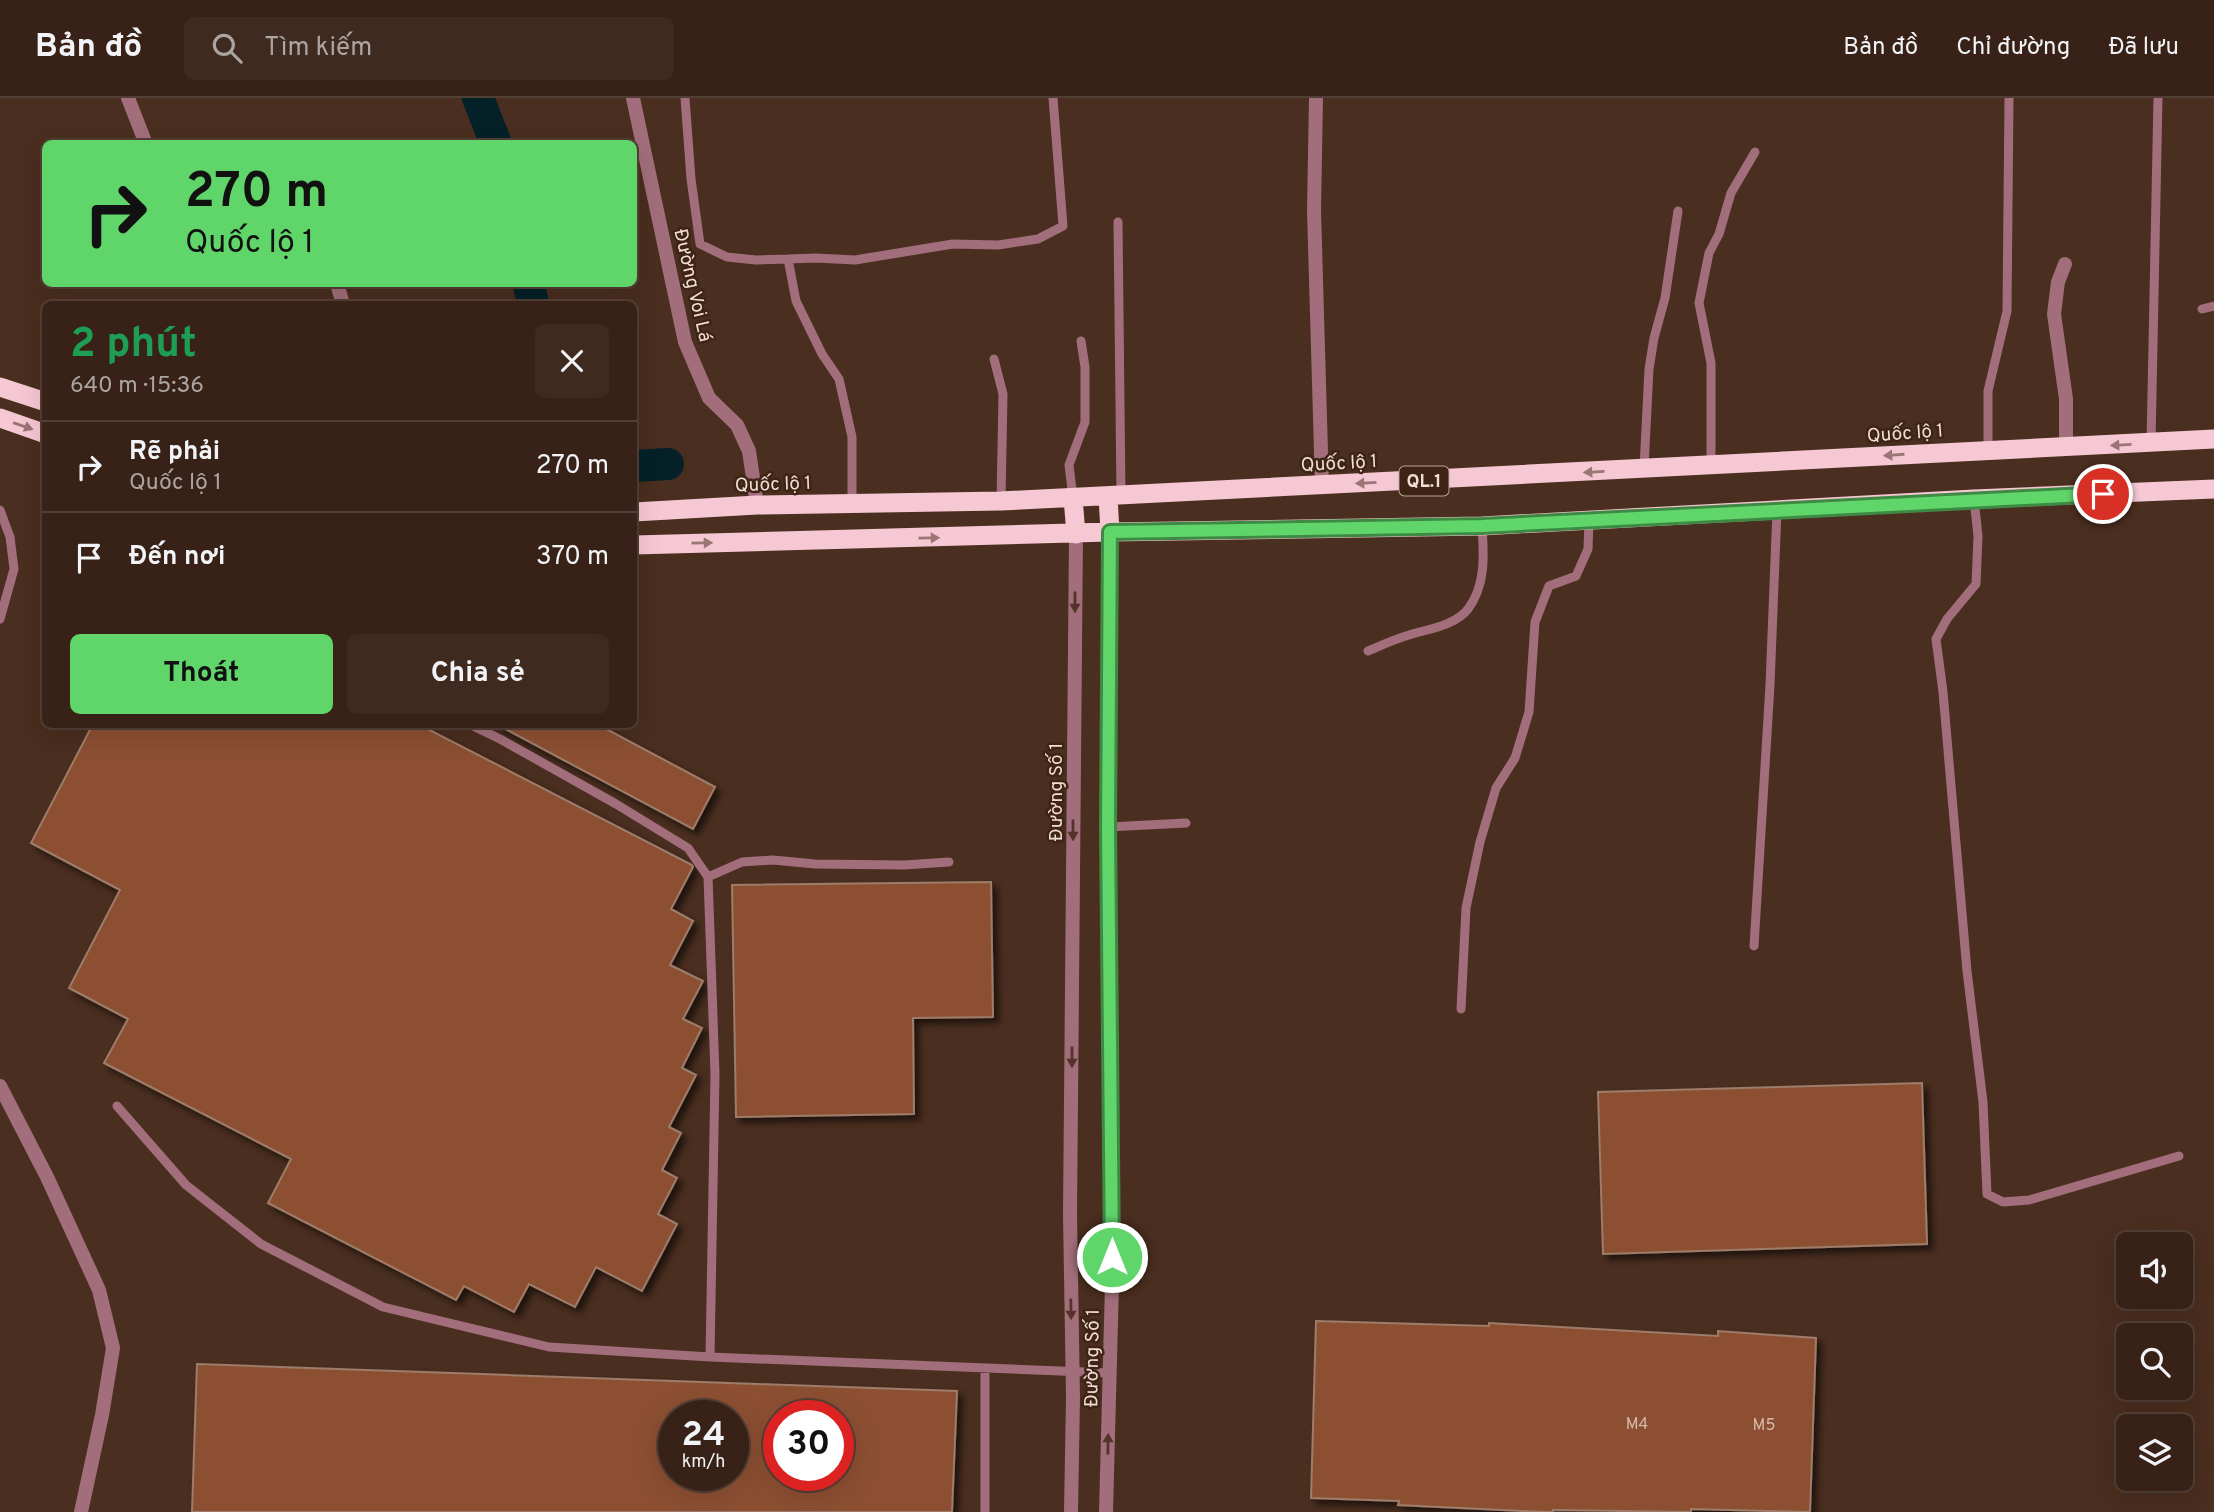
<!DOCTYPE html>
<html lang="vi">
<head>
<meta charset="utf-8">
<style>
	:root { --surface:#382217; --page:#3f2a20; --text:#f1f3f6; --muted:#aba4a1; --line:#523f36; --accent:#60d56a }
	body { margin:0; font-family:Overpass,sans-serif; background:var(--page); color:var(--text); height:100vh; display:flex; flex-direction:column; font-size:26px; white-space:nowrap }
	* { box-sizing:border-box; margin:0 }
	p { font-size:23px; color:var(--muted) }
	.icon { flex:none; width:38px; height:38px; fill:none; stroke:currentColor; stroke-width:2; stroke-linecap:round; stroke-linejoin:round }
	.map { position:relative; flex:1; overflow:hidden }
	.panel { position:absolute; left:42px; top:203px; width:595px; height:427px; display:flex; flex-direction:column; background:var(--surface); border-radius:10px; box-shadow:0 7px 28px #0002,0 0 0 2px var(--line) }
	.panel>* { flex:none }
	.banner { position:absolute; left:42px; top:42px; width:595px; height:147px; border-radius:10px; box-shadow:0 7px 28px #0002,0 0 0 2px var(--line); background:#60d56a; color:#111; overflow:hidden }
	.buttons { position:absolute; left:2116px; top:1134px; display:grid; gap:14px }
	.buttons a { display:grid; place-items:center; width:77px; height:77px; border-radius:10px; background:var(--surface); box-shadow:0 7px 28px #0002,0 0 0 2px var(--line); font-size:35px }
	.speed { position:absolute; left:658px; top:1302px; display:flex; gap:14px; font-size:35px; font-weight:700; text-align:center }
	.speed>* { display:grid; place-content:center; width:91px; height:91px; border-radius:50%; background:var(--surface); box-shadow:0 7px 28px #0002,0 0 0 2px var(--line); line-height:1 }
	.speed small { font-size:18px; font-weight:400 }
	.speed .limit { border:10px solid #d22; background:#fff; color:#111 }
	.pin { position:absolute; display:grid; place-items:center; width:60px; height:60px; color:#fff; margin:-30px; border:4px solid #fff; border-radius:50%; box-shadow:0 2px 7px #0007 }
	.me { position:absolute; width:77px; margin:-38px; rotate:0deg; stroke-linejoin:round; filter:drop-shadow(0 0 5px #0008) }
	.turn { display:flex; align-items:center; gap:24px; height:147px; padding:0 28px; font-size:32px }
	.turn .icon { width:91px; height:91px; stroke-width:2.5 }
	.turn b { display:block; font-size:49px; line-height:60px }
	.round { display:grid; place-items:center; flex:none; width:74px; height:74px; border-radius:10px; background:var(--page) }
	.head { display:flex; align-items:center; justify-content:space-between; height:119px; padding:0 28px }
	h1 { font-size:42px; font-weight:700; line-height:52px; color:#1e9e55 }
	.primary-button { display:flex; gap:14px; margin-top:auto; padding:14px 28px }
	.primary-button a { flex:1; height:80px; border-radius:10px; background:var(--accent); color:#111; font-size:28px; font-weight:700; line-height:80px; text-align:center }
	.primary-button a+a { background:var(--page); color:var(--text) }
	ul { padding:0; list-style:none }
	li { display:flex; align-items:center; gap:21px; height:91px; padding:0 28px; border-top:2px solid var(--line) }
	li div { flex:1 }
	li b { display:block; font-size:26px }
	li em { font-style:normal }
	header { display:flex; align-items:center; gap:42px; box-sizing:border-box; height:98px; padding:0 35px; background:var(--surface); border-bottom:2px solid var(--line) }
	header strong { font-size:33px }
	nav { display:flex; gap:38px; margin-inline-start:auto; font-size:24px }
	.search { width:490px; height:63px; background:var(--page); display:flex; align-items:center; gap:18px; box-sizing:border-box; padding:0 24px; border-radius:10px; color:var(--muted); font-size:26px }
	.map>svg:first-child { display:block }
</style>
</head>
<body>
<header>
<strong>Bản đồ</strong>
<div class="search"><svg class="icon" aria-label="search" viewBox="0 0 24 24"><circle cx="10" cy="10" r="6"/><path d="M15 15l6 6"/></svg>Tìm kiếm</div>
<nav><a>Bản đồ</a><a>Chỉ đường</a><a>Đã lưu</a></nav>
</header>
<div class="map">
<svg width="2214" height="1414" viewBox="0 0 2214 1414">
	<defs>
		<filter id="shadow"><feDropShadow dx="5" dy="5" stdDeviation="3.5" flood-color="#0009"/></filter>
	</defs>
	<rect width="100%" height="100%" fill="#4a2e1f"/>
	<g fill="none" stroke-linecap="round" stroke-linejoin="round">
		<path stroke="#032127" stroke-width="32" d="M478,0L496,46
			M529,186L533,206
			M634,368L668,366"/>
	</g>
	<path fill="#8c5031" stroke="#9d7c6b" stroke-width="2" fill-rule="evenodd" filter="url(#shadow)" d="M93,626H418L692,767L693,769L671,811L693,823L670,867L703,883L683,921L702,930L682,970L696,977L669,1029L681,1035L662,1072L677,1080L658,1116L677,1126L642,1193L596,1169L575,1209L529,1186L514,1214L464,1188L456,1202L268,1105L291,1061L104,965L128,921L69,890L120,792L31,745Z
		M496,626H597L715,689L693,731Z
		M991,784L993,919L913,920L914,1016L736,1019L732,787Z
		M1922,985L1927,1146L1603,1156L1598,994Z
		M1316,1223L1489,1228V1225L1718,1238V1233L1816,1240L1810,1414L1691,1411V1414L1553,1412V1414H1546L1398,1407L1399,1403L1311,1400Z
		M197,1266L957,1293L952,1414H192ZM674,1318H733V1377H674ZM779,1318H838V1377H779Z"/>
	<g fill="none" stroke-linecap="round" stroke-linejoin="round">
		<path stroke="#a26e7c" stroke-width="9" d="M685,0L691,81L700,146L727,159L756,162L788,161L796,203L822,256L839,281L852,339V406
			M1118,124L1121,397
			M788,161L816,160L855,162L953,146L998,147L1038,141L1063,128L1053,0
			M2202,211L2214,208
			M994,261L1003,296L1001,403
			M2151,345L2158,0
			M1988,351V293L2007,213L2009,0
			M1711,367V265L1699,205L1709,155L1719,136L1731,95L1755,54
			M1644,370L1649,271L1654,240L1665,200L1678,113
			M1073,400L1069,367L1085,324V269L1081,243
			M1974,401L1978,438L1976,486L1947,521L1936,541L1943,594L1967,873L1983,1004L1987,1096L2003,1104L2029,1102L2179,1058
			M0,412L10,439L14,471L0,521
			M1368,553C1382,547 1395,541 1409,537C1427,531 1455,528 1468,511C1486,487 1484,457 1482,428
			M469,626L500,641L616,706L688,750L708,779L715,976L710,1259
			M1108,729L1186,725
			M708,779L742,764L773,762L815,766L904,767L949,764
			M1754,848L1770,587L1777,412
			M1461,911L1466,810L1480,744L1496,690L1515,660L1529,614L1535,524L1549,488L1576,478L1588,451L1589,422
			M117,1008L186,1087L261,1146L383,1209L549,1249L710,1259L1110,1275
			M985,1414V1270"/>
		<path stroke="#a26e7c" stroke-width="14" d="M128,0L146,46
			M633,0L685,244L709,300L737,327L749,353L757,407
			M1316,0L1314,113L1322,388
			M2065,166L2058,184L2054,216L2066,301V350
			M337,186L343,206
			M0,988L47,1079L99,1192L113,1250L102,1317L81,1414
			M1071,1414L1073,1299L1070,1116L1076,436
			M1106,1414L1112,1186L1108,729L1110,434"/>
		<path stroke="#f6c8d4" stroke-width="19" d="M0,289L46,304
			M0,320L46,336
			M1108,398L1110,434
			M1073,400L1076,436
			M634,414L757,407L1001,403L2214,341
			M634,447L1110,434L1482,428L1974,401L2214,391"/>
	</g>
	<defs><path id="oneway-solid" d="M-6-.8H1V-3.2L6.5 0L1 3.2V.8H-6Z" transform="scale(1.75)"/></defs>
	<g fill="#9a7675">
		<use href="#oneway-solid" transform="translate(23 328) rotate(19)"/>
		<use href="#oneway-solid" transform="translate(2121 347) rotate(177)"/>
		<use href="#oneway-solid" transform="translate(1894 357) rotate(176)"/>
		<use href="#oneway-solid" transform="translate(1594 374) rotate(177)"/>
		<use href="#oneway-solid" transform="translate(1366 385) rotate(177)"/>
		<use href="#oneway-solid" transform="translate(929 440) rotate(-1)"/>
		<use href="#oneway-solid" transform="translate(702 445) rotate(-1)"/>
	</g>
	<g fill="#53332a">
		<use href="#oneway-solid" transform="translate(1075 504) rotate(90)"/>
		<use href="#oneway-solid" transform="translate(1073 732) rotate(90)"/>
		<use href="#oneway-solid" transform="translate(1072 959) rotate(90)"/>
		<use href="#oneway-solid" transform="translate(1071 1211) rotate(89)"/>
		<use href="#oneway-solid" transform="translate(1108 1346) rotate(-89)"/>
	</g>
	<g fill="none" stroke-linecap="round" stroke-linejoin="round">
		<defs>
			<path id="route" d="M1112,1159L1108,729L1110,434L1482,428L2103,396"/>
		</defs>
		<use href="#route" stroke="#3e8a45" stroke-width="18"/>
		<use href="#route" stroke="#60d56a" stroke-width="12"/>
	</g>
	<g text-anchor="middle" stroke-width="5" stroke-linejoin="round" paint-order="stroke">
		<g font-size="16" fill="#d7baab">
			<text x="1637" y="1331">M4</text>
			<text x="1764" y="1332">M5</text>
		</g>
		<rect fill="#3f2416" stroke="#bba69b" stroke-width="2" x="1399.5" y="368.5" width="49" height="29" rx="5"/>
		<g font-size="18" font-weight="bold" fill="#f0ddd4">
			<text x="1424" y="389">QL.1</text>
		</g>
		<g font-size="19" fill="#f0ddd4" stroke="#3f2416">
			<text transform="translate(694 187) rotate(77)" y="7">Đường Voi Lá</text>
			<text transform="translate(1905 334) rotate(-4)" y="7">Quốc lộ 1</text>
			<text transform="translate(1339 364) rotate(-3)" y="7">Quốc lộ 1</text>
			<text transform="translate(773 385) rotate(-2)" y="7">Quốc lộ 1</text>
			<text transform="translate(1055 694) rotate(-90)" y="7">Đường Số 1</text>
			<text transform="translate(1091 1260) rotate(-89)" y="7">Đường Số 1</text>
		</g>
	</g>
</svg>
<div class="buttons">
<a><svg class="icon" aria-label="sound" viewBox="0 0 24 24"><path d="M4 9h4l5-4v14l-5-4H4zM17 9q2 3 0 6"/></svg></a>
<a><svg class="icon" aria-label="search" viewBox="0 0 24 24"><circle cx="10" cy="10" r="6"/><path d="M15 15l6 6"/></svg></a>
<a><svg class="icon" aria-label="layers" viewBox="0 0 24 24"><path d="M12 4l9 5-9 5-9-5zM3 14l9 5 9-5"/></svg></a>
</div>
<div class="speed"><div>24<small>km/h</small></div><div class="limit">30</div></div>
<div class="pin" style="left:2103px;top:396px;background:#d93025"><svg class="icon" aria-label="arrive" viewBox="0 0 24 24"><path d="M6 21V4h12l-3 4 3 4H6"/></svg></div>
<svg class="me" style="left:1112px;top:1159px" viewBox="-20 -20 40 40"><circle r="17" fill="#60d56a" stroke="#fff" stroke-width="3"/><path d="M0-11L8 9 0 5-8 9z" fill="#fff"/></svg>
<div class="banner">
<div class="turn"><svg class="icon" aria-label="right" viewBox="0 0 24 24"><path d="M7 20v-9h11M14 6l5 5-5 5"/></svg><div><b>270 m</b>Quốc lộ 1</div></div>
</div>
<section class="panel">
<div class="head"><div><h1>2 phút</h1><p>640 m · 15:36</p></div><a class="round"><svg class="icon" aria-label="close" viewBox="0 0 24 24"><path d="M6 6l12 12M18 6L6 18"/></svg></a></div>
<ul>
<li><svg class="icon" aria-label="right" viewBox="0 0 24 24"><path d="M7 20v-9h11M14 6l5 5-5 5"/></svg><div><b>Rẽ phải</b><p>Quốc lộ 1</p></div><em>270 m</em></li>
<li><svg class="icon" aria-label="arrive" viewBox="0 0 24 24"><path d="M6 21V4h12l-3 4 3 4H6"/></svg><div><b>Đến nơi</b></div><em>370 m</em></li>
</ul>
<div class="primary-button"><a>Thoát</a><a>Chia sẻ</a></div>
</section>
</div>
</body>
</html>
